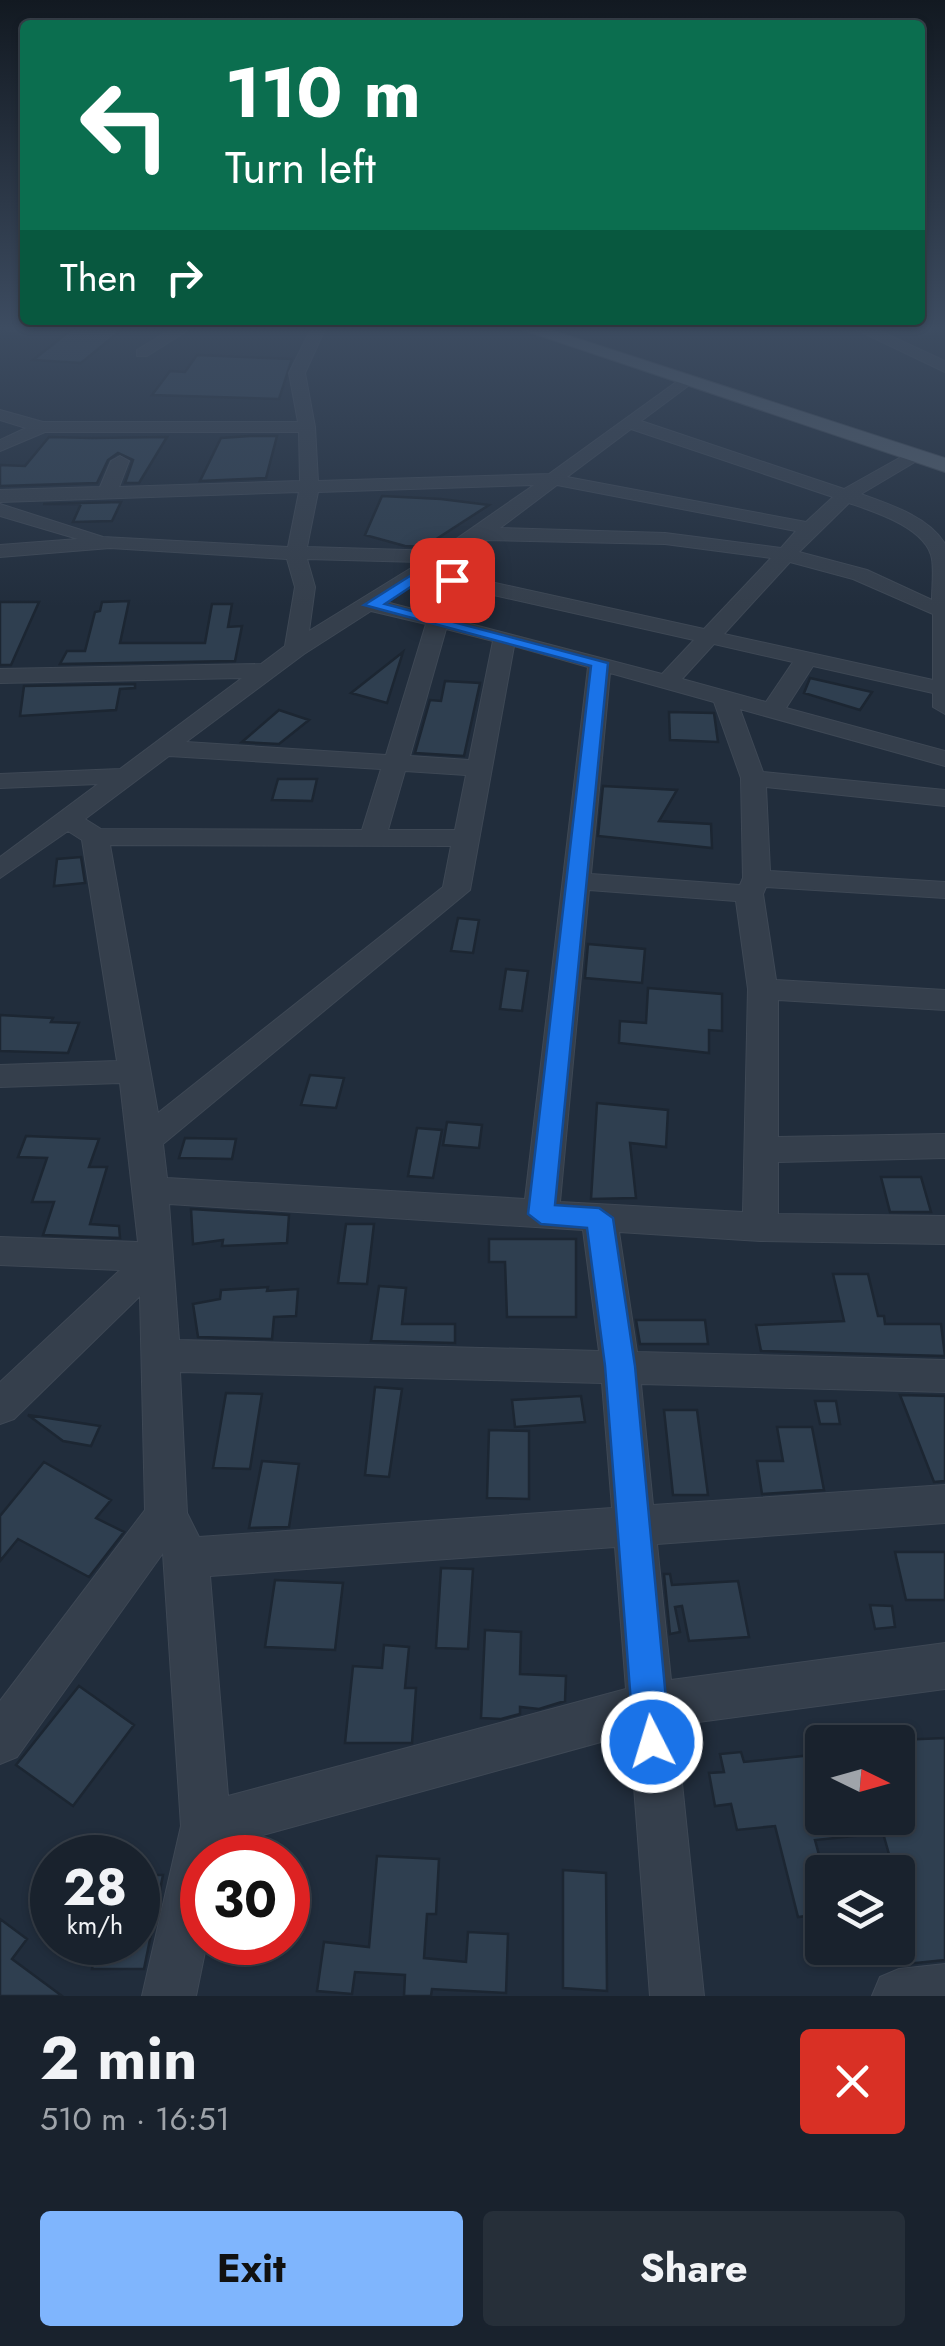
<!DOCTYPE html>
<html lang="en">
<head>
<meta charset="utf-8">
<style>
	:root { --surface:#19222d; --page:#262f39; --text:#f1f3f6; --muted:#9fa4aa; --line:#373f49; --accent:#7fb5fd }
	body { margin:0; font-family:Jost,sans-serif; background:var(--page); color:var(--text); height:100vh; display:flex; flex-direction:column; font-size:38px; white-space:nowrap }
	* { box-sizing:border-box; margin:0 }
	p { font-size:32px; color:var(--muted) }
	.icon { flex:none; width:55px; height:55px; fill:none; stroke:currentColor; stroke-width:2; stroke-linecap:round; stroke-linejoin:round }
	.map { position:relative; height:1996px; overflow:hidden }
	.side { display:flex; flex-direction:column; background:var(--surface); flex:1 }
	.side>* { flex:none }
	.hud { position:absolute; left:20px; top:20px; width:905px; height:305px; border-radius:10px; box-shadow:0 2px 8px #0004,0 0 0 2px var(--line); background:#0b6e4f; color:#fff; overflow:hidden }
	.needle { width:65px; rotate:95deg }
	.controls { position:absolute; left:805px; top:1725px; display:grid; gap:20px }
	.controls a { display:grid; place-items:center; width:110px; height:110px; border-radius:10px; background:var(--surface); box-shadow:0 2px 8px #0004,0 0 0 2px var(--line); font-size:50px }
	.speed { position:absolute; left:30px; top:1835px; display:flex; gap:20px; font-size:50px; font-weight:700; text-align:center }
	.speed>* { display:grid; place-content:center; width:130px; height:130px; border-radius:50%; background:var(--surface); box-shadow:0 2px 8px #0004,0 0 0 2px var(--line); line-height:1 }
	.speed small { font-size:25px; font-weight:400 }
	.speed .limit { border:15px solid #d22; background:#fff; color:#111 }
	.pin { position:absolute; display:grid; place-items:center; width:85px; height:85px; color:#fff; margin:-42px; border-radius:20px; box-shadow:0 5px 15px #0006 }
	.me { position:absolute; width:110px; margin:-55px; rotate:355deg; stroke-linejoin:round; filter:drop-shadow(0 0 8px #0008) }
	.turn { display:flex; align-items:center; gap:35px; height:210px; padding:0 40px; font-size:45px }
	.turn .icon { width:130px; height:130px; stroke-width:2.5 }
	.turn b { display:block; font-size:70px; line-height:85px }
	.then { display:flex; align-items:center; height:95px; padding:0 40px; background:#0003; gap:20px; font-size:38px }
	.round { display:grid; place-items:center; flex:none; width:105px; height:105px; border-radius:10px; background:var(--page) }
	.headline { display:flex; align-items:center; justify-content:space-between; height:170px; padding:0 40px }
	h1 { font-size:60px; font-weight:700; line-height:75px }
	.button { display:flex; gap:20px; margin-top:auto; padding:20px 40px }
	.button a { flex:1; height:115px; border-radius:10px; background:var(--accent); color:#111; font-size:40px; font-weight:700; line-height:115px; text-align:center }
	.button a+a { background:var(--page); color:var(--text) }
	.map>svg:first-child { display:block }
</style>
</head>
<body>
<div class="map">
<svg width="945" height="1996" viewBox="0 0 945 1996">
	<rect width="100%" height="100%" fill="#212d3c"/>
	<path fill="#2f3f50" stroke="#1c2632" stroke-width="2.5" d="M75,327H125L81,363L33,360Z
		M197,355L292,359L279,399L152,395L170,371L185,372Z
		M250,436H277L266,478L200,481L221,438Z
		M49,437L92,438L167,437L139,483H125L133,460L118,453L108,460L97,483L0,486V465L25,466Z
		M382,496L441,499L489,505L424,547L405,546L365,535Z
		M121,502L112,521L73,522L81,504H43Z
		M129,601L120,643H205L212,604H232L228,627L242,626L235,661L60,664L67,651H85L95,612L100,611L102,602Z
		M0,602H39L11,665H0Z
		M403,652L387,703L351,693Z
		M810,678L872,692L860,710L804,693Z
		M445,681L480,683L464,756L415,753L430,700L441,701Z
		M135,684V688L120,689L116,710L20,716L24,686Z
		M279,710L309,720L279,744L242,742Z
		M669,712L714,713L718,742L670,740Z
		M278,779H317L312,801L272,800Z
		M603,786L677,790L659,821L711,824L712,848L598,836Z
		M81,857L85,883L54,886L57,859Z
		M458,918L479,920L473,953L451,951Z
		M588,944L645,949L642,983L585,978Z
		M506,969L528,971L522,1011L500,1009Z
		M648,988L722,994V1031L709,1030V1053L619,1043L620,1021L646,1023Z
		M0,1015L53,1018L51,1022L79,1023L68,1053L0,1051Z
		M310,1075L344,1078L336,1108L301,1105Z
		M597,1103L668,1110L666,1147L630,1143L636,1198L591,1199Z
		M447,1122L482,1125L479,1148L443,1145Z
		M417,1128L442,1130L433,1178L408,1176Z
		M26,1136L99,1139L89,1167H107L90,1224L119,1226L120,1238L43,1235L54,1202H32L47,1158L18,1157Z
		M185,1138L236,1139L232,1159L179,1158Z
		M881,1177H921L931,1212H890Z
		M191,1209L289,1215L287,1243L222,1246L223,1240L193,1244Z
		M346,1224H374L367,1284L338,1283Z
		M489,1239H576V1317H507L505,1262H489Z
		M833,1274H868L878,1316H884L885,1324H941L945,1356L761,1351L756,1325L844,1321Z
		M379,1286L406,1288L402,1324H455V1343L371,1341Z
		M268,1287L267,1291L298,1289L296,1316L274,1317L272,1339L198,1337L193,1304L220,1299L221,1290Z
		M636,1320H705L708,1344H640Z
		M375,1387L402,1389L389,1477L365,1475Z
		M226,1393L262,1394L250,1469L213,1468Z
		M900,1395L945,1396V1481L934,1482Z
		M581,1396L585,1422L515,1427L512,1400Z
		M815,1401H836L840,1424H820Z
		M664,1410H697L708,1495H673Z
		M28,1415L100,1426L91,1446L63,1441Z
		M777,1427H812L824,1490L762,1494L757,1461H783Z
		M489,1430L529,1431V1499L487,1498Z
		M262,1461L299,1464L289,1527L249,1528Z
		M44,1462L111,1500L96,1518L124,1532L89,1577L18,1539L0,1561V1516Z
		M895,1552H945V1600H906Z
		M441,1568L473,1569L468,1649L436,1648Z
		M664,1574H670L672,1585L738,1581L749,1637L689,1641L682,1606L675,1607L680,1632L670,1634Z
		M275,1580L343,1583L335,1650L265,1647Z
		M870,1605L892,1606L895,1627L875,1629Z
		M485,1630L521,1632L520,1674L566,1676L565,1701L539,1709L520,1707V1714L501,1719L481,1718Z
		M384,1645L409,1647L405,1688H416L412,1743H345L353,1666L382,1668Z
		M79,1686L134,1725L73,1806L16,1765Z
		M945,1738V1960L906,1964L903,1950L914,1949L898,1872H894L883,1833L815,1840L822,1866V1914L798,1917L775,1826L737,1830L731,1804L715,1806L709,1773L724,1772L720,1754L741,1752L744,1762L822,1754V1818H898V1740Z
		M377,1856L439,1859L436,1914H427L424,1958L466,1962L468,1932L508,1934L506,1993L432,1989L431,1996H404L405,1975L355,1972L352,1994L317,1991L324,1942L369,1947Z
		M563,1870L606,1873L607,1991L563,1988Z
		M138,1875H163L144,1969H92L97,1942H138Z
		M0,1919L27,1939L12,1959L62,1996H0Z"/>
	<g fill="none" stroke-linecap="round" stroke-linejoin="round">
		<defs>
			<path id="minor" d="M20,327L11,332L4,328V327Z
				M175,327H193L147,356H137V350Z
				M312,327H326L305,373L315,427L318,481L549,474L686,375L692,377V383L641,421L844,489L910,452L925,456L861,494C889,504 929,517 945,544V714L933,707V693L813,666L786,708L945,751V766L740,709L763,772L945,790V806L766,787L770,871L945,882V898L766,887L763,894L776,980L945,990V1010L778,1000V1137L945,1134V1158L778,1162V1214L945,1216V1244L760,1241L619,1232L637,1352L945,1360V1392L641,1384L653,1505L945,1485V1523L657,1544L671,1680L945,1643V1689L676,1725L704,1996H650L630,1734L227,1845L224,1858H202V1942H207L196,1996H142L181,1826L163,1553L17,1757L0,1764V1701L145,1510L140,1296L14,1419L0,1424V1382L120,1270L0,1265V1237L138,1242L120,1083L0,1087V1065L117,1061L82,840L68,831L0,878V857L98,784L0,788V774L120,769L242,678L0,683V669L261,664L285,646L295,587L287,559L110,548L0,557V545L78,539L0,516V504L103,537L288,547L299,492L0,502V490L100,487L111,461L120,456L129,461L119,487L300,481L299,432H45L0,451V440L26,428L0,420V410L43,422H298L289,373ZM631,429L833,497L806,522L567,477ZM534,485L439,551L307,547L318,492ZM557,485L796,531L781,548L665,533L500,528ZM849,503C875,512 927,528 932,559C934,572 932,587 932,600L867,570L799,552ZM484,540L665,544L771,558L704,629L436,570ZM307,559L421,562L309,631L315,587ZM790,562L853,579L933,614V680L724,634ZM422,579L694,640L662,674L386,602ZM371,611L426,624L386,755L186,742L304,654ZM446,629L493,641L469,760L410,756ZM714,644L793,662L766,702L682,679ZM514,646L588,667L525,1199L167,1178L163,1144L470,890ZM610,673L714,702L741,778L743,878L740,885L591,874ZM169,756L381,769L362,830L101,829L85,819ZM405,771L466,775L455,830H388ZM110,845L451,846L443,887L158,1113ZM589,890L736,901L748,989L743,1212L560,1202ZM169,1204L583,1230L599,1351L179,1340ZM180,1372L602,1383L612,1508L199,1537L187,1513ZM615,1547L626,1689L228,1796L210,1576Z
				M851,327H871L945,361V372Z
				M945,1964V1996H872L880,1977L899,1969Z"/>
			<path id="major" d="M514,327H542L945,458V472Z"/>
		</defs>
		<use href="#minor" stroke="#3e4855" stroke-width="2"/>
		<use href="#major" stroke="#3e4855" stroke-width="2"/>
		<use href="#minor" fill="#353f4c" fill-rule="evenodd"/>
		<use href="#major" fill="#525e6c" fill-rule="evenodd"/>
	</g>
	<linearGradient id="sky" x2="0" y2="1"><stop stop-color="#121921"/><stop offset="0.54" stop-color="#3d4c61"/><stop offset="1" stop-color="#3d4c61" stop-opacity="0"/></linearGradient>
	<rect width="945" height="607" fill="url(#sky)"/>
	<path fill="#1a73e8" stroke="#114b97" stroke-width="2.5" d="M421,569L459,580L452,585L424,578L385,604L608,663L555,1205L599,1208L613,1218L635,1366L670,1742L664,1755L652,1760L639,1755L634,1742L605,1366L587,1228L541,1224L528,1214L591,666L364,605Z"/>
</svg>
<div class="controls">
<a><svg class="needle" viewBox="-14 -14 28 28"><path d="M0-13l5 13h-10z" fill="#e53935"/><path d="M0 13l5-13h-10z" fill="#9fa4aa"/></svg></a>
<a><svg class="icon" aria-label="layers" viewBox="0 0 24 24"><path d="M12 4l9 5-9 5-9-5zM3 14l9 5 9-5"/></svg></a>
</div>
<div class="speed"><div>28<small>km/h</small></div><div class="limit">30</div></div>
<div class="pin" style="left:452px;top:580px;background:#d93025"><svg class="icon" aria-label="arrive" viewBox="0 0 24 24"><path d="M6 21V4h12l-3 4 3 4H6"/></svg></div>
<svg class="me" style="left:652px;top:1742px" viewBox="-20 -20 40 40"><circle r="17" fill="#1a73e8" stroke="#fff" stroke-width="3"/><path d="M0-11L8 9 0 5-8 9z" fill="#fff"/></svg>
<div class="hud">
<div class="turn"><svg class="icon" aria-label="left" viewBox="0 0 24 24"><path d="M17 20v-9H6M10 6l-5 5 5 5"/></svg><div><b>110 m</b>Turn left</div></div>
<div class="then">Then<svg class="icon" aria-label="right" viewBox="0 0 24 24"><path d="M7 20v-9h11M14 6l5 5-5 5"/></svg></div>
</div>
</div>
<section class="side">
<div class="headline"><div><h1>2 min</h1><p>510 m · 16:51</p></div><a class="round" style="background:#d93025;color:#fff"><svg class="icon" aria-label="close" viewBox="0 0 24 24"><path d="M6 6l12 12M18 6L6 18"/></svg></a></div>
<div class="button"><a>Exit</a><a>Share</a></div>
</section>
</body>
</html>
